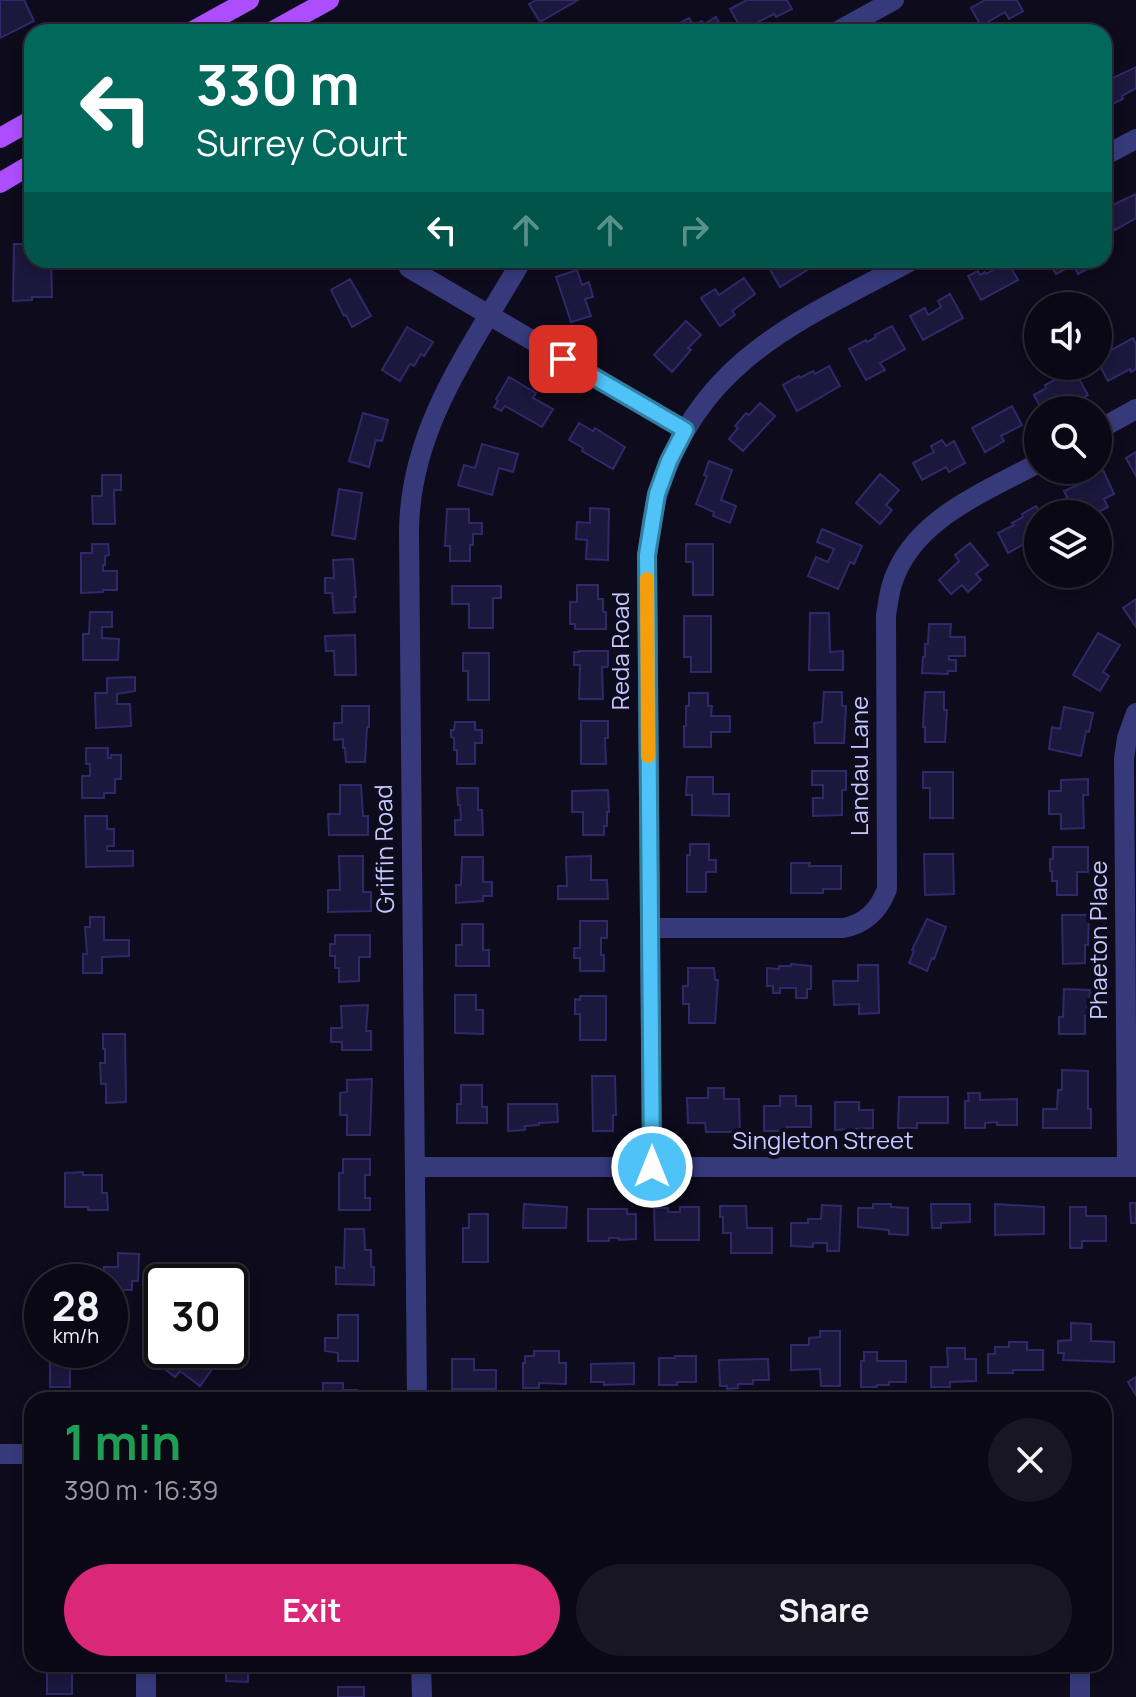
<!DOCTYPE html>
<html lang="en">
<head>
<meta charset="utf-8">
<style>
	:root { --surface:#0a0815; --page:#181622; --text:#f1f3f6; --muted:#999aa0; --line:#2a2934; --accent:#db2777 }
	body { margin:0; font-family:Manrope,sans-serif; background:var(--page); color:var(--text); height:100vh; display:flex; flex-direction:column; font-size:30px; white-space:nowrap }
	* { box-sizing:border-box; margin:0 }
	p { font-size:26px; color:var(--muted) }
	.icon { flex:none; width:44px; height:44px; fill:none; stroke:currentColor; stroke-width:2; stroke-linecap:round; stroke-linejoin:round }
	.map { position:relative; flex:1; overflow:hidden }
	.panel { position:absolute; left:24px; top:1392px; width:1088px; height:280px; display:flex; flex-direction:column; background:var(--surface); border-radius:24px; box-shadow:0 4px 12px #0003,0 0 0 2px var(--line) }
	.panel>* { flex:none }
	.banner { position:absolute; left:24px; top:24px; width:1088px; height:244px; border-radius:24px; box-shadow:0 4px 12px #0003,0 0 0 2px var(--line); background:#00695c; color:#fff; overflow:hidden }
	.tools { position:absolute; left:1024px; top:292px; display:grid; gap:16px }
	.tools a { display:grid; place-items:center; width:88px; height:88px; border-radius:50%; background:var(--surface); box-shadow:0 4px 12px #0003,0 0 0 2px var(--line); font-size:40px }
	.speed { position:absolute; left:24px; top:1264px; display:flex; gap:16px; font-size:40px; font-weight:700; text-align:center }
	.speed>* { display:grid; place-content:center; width:104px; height:104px; border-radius:50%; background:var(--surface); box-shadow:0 4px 12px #0003,0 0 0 2px var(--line); line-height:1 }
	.speed small { font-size:20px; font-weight:400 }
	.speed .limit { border:4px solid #111; border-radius:12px; background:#fff; color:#111 }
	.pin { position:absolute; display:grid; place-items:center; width:68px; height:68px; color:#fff; margin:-34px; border-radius:16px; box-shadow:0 4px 12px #0006 }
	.me { position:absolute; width:88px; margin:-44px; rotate:0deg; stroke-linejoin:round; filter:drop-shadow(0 0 6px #0008) }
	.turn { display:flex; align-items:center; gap:28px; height:168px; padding:0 40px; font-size:36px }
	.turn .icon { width:104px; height:104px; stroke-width:2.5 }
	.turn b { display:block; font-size:56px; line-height:68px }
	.lanes { display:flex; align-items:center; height:76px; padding:0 40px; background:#0003; justify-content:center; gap:40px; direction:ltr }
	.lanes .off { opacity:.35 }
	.round { display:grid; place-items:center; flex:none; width:84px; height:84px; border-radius:42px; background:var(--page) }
	.overview { display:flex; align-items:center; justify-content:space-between; height:136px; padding:0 40px }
	h1 { font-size:48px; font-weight:700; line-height:60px; color:#1e9e55 }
	.primary-button { display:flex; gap:16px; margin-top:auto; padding:16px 40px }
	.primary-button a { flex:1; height:92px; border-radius:48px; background:var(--accent); color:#fff; font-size:32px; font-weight:700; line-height:92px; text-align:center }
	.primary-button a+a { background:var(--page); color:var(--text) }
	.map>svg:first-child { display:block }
</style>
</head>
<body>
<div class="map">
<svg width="1136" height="1697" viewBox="0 0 1136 1697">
	<rect width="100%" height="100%" fill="#0d0b1c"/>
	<path fill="#1b173d" stroke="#302969" stroke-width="2" d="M2,0H24L34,21L0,38V1Z
		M536,0H578L540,22L529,4Z
		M747,0H787L792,9L776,17L774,14L742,30L730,9Z
		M985,0H1017L1023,11L1009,19L1005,12L981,26L971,8Z
		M716,17L724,32H677L674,26L689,18L695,28L698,27L696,24L702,21L704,24Z
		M1136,67V88L1122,96L1123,99L1104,108V70L1109,80Z
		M1136,194V218L1115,230L1104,209Z
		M14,244H32V260H51L52,297H32V300L13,301Z
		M767,260H823L780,287L765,261Z
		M1048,260H1095L1097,264L1078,274L1073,265L1056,274Z
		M1008,262L1018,280L981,300L968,276L978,271L980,275L985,272L986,274Z
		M577,270L582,285L589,282L593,297L585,299L591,316L571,322L556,277Z
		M744,278L755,294L732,311L735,315L720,326L701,298L715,289L719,295Z
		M350,279L371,316L352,327L346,315L344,316L331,290Z
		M950,294L963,318L923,340L910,316L925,308L928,315L941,307L938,301Z
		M686,321L701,335L688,348L691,350L672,372L654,355Z
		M892,326L905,349L880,363L885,370L866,380L849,349L866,340L867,342L876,337L875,335Z
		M407,327L433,342L424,356L421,354L414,366L410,364L400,381L382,370Z
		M1133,338L1136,344V369L1131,372L1130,369L1108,381L1098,362V357Z
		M829,366L840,386L797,411L783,385L799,376L800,378L813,371L815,374Z
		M1068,366H1072L1088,395L1065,408L1064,410H1042L1034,395L1046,388L1045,385L1057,379L1054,374Z
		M509,377L536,393L533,398L553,409L542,427L505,406L501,411L494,407L498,401L496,399Z
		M760,403L775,416L743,451L729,439L738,428L735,426L746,413L749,415Z
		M1012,406L1022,425L1001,436L1004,441L985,452L972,428Z
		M363,413L388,420L382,441L376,440L369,467L349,461Z
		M579,423L593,431L595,428L625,447L613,469L582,451L583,448L569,440Z
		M942,440L946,446L954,441L965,463L949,472L946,467L922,480L913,463L934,452L931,446Z
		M482,444L518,454L513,472L499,468L492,495L458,485L464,465L475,468Z
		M1136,452V476L1126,458Z
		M709,461L732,470L721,500L736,506L730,523L713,516L714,512L696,504L707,476L704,475Z
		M1103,470L1114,494L1104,499L1108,507L1094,514L1090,507L1075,514L1064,491L1089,480L1088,478Z
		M880,474L899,490L886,505L892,510L880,524L856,503Z
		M102,475H121V490H114L115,524H93L92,496H102Z
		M339,489L362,493L355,539L332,535Z
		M1036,506L1041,514H1038V543L1035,538L1008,553L998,533L1014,525L1012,523L1023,517L1022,514Z
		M590,508L609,509L608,560L586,559L587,540L576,539L577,522L590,523Z
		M447,509H469V523H482V534H473V545H470V561H450V546H445Z
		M822,529L862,546L854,564L850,562L838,589L808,576L816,557L828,562L834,549L817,542Z
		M970,543L988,565L976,574L981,580L968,592L962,585L951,594L939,580L959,561L955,555Z
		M92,544H108L109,555L105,556V565H103V571H117V590H103V592L81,593V553H92Z
		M686,544H713V595H693V562H686Z
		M353,559L356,597H354L355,612L334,613L332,593H325V578H334L333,560Z
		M577,585H598V599H603V612H606V629H575V624H570V602H577Z
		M452,586H501V598H493V628H469V604H452Z
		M1136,599V627L1123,608Z
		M90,612H112V627H102V638L119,639L118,660H83V634H89Z
		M810,613H829L830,652L843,651V670H809Z
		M684,616H711V672H691V657H684Z
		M929,624H951L950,637H965V656H949V660H956V671H948V674L922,673L923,657H925V644H928Z
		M1098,633L1120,645L1103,672L1109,676L1100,691L1073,675Z
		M355,635L356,675H335L334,651H326L325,636Z
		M579,651H608V667H602L603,699H579L580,665H574V652H579Z
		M463,653H489V700H468V671H463Z
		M135,677V691L117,694V704H130L131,726L96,728L95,693H107V678Z
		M824,692H842V706H846L844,743H815L814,723L822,722Z
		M925,692H944V710H947L945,742H925V727H923Z
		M689,693H708V706H712L711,716H730V732H711V747H684V726H686V706H689Z
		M342,706H369V727H367L365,762H346L345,748H343V739L334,740V723H342Z
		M1064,707L1093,713L1089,732L1086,731L1081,756L1049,749L1052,727L1060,729Z
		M581,721H608V738H605L606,764H581Z
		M455,722H475V730H482V743H475V764H457V750H454V738L451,737V730H454Z
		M86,748H108V758H111V755H121V779H115V793H104V798H82V776H90V764H86Z
		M812,771H846V790H842V815L813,816V798H823V785H812Z
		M923,772H953V818H930V788H923Z
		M687,777H713V794H729V816L692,815V795H686Z
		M1088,779V795H1083L1084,828L1061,829V814H1049V791H1061V780Z
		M340,785H361L363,816H368V835H329L328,814H340Z
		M457,788H478V810H482L483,835H455V820H461L460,805H458Z
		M608,790L609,812H607V826H604V835H583V812H572V791Z
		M85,816H107V829H114V846H107V851H133V866L86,867Z
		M690,844H709V860H716V872H706V892H687V855H690Z
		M1053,847H1088V872H1077V895H1057V881H1052V871H1050V859H1053Z
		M924,854H953L954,894L925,895Z
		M339,856H363V892H371V911L328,912V890H340Z
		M591,856V880H607L608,899H558V886H567L566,857Z
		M462,857H483V882H492V896H483V901L456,903V885H461Z
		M791,863H810L809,866H841V889H823V893H791Z
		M1062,915H1089L1088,945H1085V963L1063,964Z
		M90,917H104V940H129V956L102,957V973H83V954H87L85,927H90Z
		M927,919L946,927L934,959L932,958L927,971L909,963L914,951L912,950Z
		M580,921H607V938H601V955H604V971H580V958H574V948H580Z
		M462,924H483V950H489V966H456V945H462Z
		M335,935H370V957H359V981L339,982V968H335V956H330V944H335Z
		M791,964L811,966V989H807V998H796V988H780V993H773V986H767V968L779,969V966H791Z
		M858,965H878L879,1013L859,1014V1004L834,1005L833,981H858Z
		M688,968H714L715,980H718L715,1023H689V1004H683V986H688Z
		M1064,989L1090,990L1089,1006H1087V1016H1085V1034H1059V1017H1063Z
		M455,995H476V1010H483V1034L455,1033Z
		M580,996H606V1040H580V1014H575V999L580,1000Z
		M368,1005L366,1031H371V1050H342V1042H331V1028H342L341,1006Z
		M103,1034H125L126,1102L106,1103V1084H101L100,1063H105V1049H103Z
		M1062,1070L1088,1071V1109H1091V1128H1043V1109H1057L1058,1090H1062Z
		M592,1076H615L616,1115H613V1131H593Z
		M372,1079L370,1135H347V1115H340V1093L347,1092V1080Z
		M461,1085H482V1107H487V1123H457V1104H461Z
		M708,1088H724V1099H739L740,1132H706L705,1123H688L687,1098H708Z
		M968,1093H980V1100L1017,1099V1125H997V1122L985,1123V1128H965V1101H969Z
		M780,1096H796V1106H811V1127H787V1131H764V1106H780Z
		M899,1097H948V1123H917V1128H898Z
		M835,1102H859V1110H873V1128L835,1130Z
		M508,1104H557L558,1122L539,1123V1125L525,1126V1130L508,1131Z
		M343,1159H370V1175H365V1198H370V1210H339V1173H343Z
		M83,1172V1175H102V1193H107L108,1210H88V1207H65V1173Z
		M1130,1203H1136V1223H1131Z
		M524,1204L567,1207L566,1228H523Z
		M873,1204H891V1207L908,1208V1235L889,1234V1230L858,1227V1208H873Z
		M931,1204H970V1222L941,1223V1228H932Z
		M995,1204L1044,1207V1234L995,1235Z
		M822,1205L841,1206L839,1251H827V1243H813V1247L791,1246V1223H808V1219H821Z
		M720,1206H746L747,1228H772V1253H731V1233H723V1217H720Z
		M680,1207H699V1240H655L654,1208H668V1212H680Z
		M1070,1207H1086V1216H1106V1241H1082V1248H1070Z
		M588,1209H627V1214H636V1239L619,1240V1238H609V1241H588Z
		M469,1214H488V1262H463V1228H469Z
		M345,1229H364L365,1250H371V1267H374V1285L336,1284V1267L344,1268Z
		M118,1253L139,1254L138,1281H132V1290H110V1282H104V1267H118Z
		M338,1315H358V1361H338V1353L325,1351V1338H338Z
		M1071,1323L1091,1324V1341L1114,1342V1362L1063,1360L1064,1353H1058V1341L1071,1340Z
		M820,1331H840V1386H821L820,1369L791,1370V1345H809V1338L820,1337Z
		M162,1336V1350H184L198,1360L205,1350H220L219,1351L223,1354L200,1386L180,1371L175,1377L152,1359L161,1347L157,1343Z
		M1009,1342H1027V1350H1043V1370H1013V1373H988V1354H995V1347H1009Z
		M947,1348H965V1359H976V1381L950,1382V1387H931V1367H948Z
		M50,1350H76V1354H70V1387H50Z
		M534,1351H559V1363H566V1384L539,1383V1388H523V1363H525V1356H534Z
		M864,1352H877V1361H906V1382H889V1385H877V1387H861V1361H864Z
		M675,1356H696V1382H677V1385H659V1358H675Z
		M452,1359H474V1370H496V1389H452Z
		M768,1359L769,1380H753V1384H738V1388L727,1389V1386H720L719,1360Z
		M634,1363V1384L604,1385V1382H591V1364Z
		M1136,1377V1395L1128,1382Z
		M323,1383H343V1390H357V1400H314L323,1399Z
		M43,1664H72V1694H47V1670H43Z
		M222,1664H253L248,1665V1682L226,1681V1667H222Z
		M661,1664H711V1667H661Z
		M807,1664H843V1666H807Z
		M868,1664H908V1667H868Z
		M923,1664H978V1667H923Z
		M999,1664H1042V1668L1022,1667V1665H1018L1017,1668L999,1667Z
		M338,1687H364V1697H338Z"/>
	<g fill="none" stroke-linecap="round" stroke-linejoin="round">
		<path stroke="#363a7b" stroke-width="20" d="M836,32L894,0
			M1104,156L1136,139
			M409,268L685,430
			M1098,430L1136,409
			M650,928H843C866,924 879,910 887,889L886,615C888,604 889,594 892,584C912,519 984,493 1038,463
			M415,1167H1136
			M652,1167L647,555C651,533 652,511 659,490C701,358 801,320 913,260
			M1127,1167L1124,759L1127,738L1136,713
			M417,1400L409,531C410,426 472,347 522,260
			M0,1454H32
			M146,1664V1697
			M421,1664L422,1697
			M1080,1664V1697"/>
		<path stroke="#ac4efe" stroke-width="20" d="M191,32L249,0
			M271,32L329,0
			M0,138L32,120
			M0,183L32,164"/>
	</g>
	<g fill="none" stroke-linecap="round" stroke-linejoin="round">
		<defs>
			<path id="route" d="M563,359L685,430L669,461L657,494L647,555L652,1167"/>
		</defs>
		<use href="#route" stroke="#337fa1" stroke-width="20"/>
		<use href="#route" stroke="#4fc3f7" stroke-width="14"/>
		<path stroke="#f59e0b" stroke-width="14" d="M647,579L648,756"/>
	</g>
	<g text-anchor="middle" stroke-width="8" stroke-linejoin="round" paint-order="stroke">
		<g font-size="24" fill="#c8c7ff" stroke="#0d0b1c">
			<text transform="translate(621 651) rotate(-90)" y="8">Reda Road</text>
			<text transform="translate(860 766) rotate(-90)" y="8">Landau Lane</text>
			<text transform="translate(385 849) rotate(-91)" y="8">Griffin Road</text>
			<text transform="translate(1099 940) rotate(-90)" y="8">Phaeton Place</text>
			<text x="823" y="1149">Singleton Street</text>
		</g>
	</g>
</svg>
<div class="tools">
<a><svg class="icon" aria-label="sound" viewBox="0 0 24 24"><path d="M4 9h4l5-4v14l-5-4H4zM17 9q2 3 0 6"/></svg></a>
<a><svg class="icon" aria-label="search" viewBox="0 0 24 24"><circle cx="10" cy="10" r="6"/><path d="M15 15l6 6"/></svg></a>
<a><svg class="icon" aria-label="layers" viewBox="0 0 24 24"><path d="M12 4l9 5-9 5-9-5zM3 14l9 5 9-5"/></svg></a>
</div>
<div class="speed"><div>28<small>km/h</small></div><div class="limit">30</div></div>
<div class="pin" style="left:563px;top:359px;background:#d93025"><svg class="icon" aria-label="arrive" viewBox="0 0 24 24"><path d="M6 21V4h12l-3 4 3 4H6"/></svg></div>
<svg class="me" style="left:652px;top:1167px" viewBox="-20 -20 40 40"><circle r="17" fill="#4fc3f7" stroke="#fff" stroke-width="3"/><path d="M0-11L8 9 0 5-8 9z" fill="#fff"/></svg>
<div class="banner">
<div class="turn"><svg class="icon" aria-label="left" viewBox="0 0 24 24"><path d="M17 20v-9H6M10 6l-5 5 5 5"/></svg><div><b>330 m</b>Surrey Court</div></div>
<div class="lanes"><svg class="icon" aria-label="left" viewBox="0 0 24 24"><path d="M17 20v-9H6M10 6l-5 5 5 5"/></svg><svg class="icon off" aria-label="ahead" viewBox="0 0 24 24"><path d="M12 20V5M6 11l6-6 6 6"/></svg><svg class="icon off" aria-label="ahead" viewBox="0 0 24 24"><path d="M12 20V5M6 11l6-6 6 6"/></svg><svg class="icon off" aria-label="right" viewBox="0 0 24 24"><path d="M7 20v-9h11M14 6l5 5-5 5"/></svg></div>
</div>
<section class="panel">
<div class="overview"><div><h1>1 min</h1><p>390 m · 16:39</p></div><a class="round"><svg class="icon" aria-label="close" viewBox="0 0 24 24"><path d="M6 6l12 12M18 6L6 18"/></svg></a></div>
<div class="primary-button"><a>Exit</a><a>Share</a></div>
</section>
</div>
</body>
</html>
